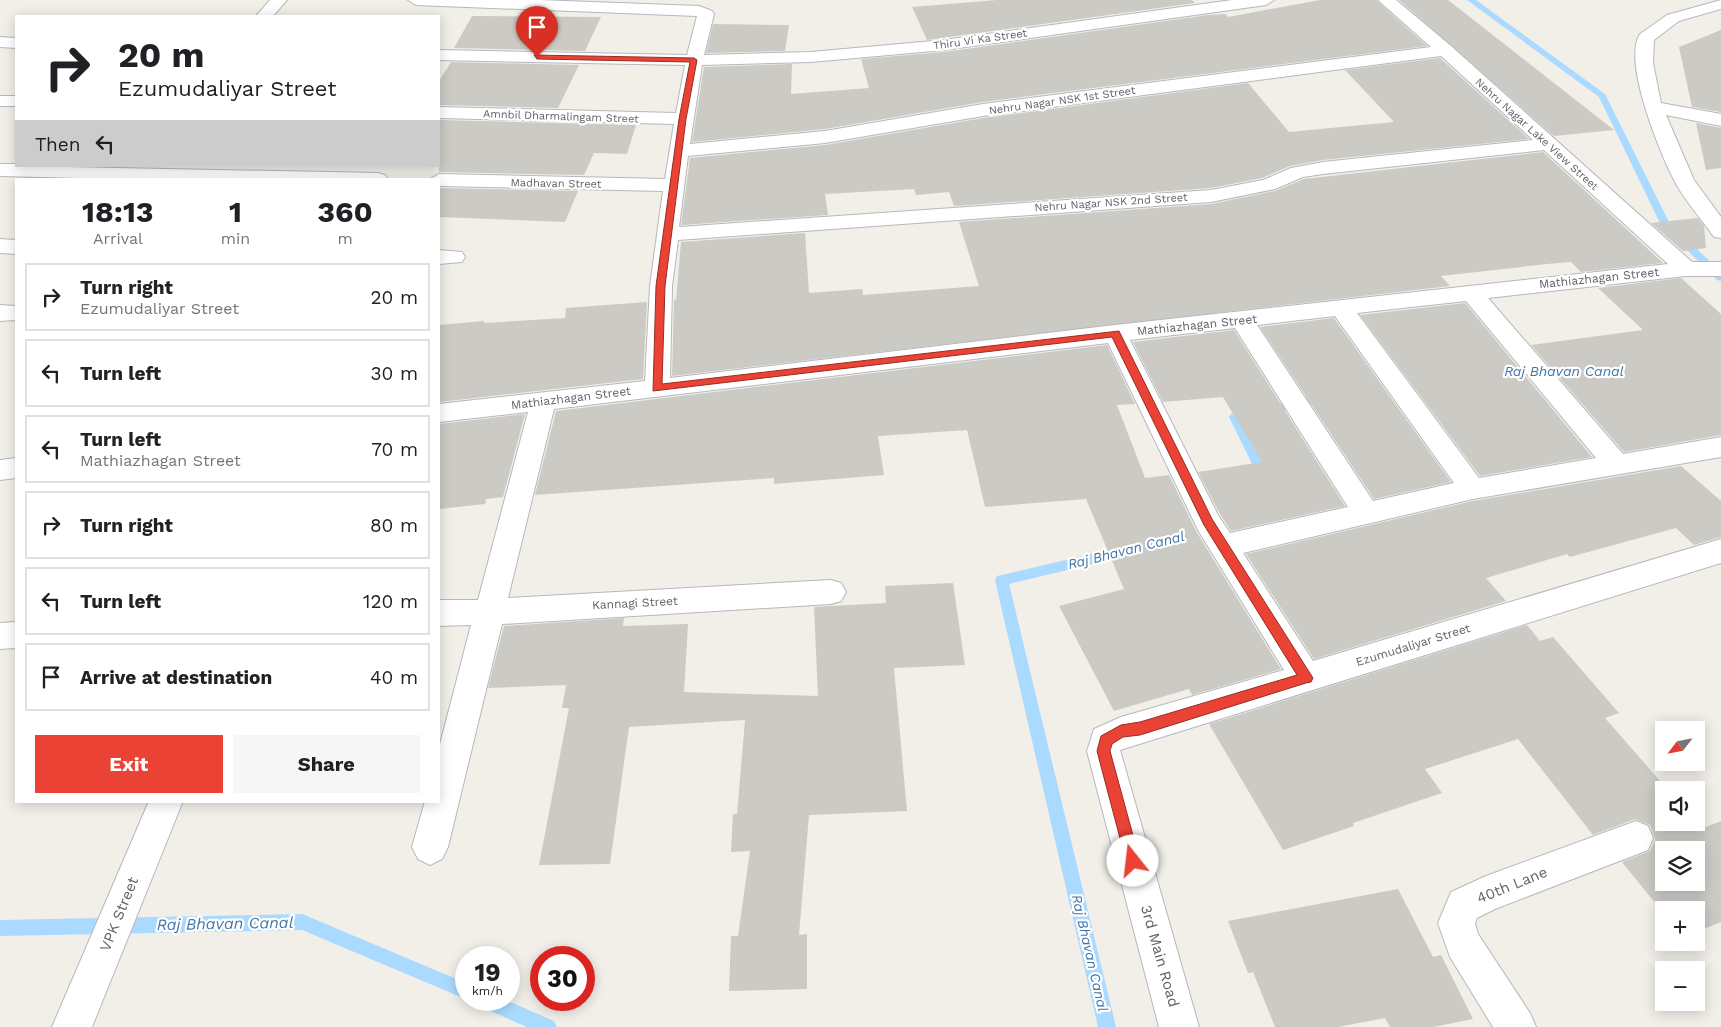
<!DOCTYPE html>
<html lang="en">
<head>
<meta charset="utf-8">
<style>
	:root { --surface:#fff; --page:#f6f6f6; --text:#202124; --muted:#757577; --line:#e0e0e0; --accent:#ea4335 }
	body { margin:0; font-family:"Work Sans",sans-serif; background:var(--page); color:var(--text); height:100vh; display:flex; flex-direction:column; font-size:19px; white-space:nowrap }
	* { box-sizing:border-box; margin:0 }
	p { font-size:16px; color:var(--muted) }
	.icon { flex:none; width:28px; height:28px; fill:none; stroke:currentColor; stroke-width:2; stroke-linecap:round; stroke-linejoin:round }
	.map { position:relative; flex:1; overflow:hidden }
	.panel { position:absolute; left:15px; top:178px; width:425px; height:625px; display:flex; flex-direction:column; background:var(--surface); border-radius:0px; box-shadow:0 2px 12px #0003 }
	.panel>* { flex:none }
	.hud { position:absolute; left:15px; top:15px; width:425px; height:152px; border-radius:0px; box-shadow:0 2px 12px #0003; background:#fff; color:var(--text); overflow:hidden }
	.needle { width:32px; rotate:238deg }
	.buttons { position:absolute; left:1655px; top:721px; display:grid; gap:10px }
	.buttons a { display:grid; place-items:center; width:50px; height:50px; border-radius:0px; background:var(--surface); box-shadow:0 2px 12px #0003; font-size:25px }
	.speed { position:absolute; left:455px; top:946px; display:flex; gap:10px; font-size:25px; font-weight:700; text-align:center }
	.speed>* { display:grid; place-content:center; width:65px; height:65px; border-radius:50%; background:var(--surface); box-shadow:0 2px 12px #0003; line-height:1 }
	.speed small { font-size:12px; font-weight:400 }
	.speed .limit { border:8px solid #d22; background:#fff; color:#111 }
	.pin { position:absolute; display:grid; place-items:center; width:42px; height:42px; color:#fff; margin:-51px -21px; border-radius:50% 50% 50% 0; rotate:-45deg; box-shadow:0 0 5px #0007 }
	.pin .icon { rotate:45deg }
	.me { position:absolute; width:55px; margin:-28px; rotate:344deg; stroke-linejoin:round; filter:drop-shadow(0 0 4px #0008) }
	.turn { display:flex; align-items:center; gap:18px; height:105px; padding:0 20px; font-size:22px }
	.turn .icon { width:65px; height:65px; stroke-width:2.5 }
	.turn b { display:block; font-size:35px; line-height:42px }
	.then { display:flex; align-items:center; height:48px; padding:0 20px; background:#0003; gap:10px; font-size:19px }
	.eta { display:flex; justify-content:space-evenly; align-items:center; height:85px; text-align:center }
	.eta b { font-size:30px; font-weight:700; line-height:35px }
	.button { display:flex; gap:10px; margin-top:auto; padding:10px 20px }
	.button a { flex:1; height:58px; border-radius:0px; background:var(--accent); color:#fff; font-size:20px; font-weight:700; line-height:58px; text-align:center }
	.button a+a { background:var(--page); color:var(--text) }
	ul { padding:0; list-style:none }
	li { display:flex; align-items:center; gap:15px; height:68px; margin:0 10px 8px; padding:0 10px; border:2px solid var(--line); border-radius:0px }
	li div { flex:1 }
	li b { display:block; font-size:19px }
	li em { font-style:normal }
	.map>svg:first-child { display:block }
</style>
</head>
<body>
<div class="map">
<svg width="1721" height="1027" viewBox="0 0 1721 1027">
	<rect width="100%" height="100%" fill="#f1efe8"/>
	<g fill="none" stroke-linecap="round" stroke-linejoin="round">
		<path fill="#aadaff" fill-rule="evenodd" d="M1467,0H1476L1605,94L1669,222L1721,272V281L1717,280L1660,223L1599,97Z
			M1326,393L1332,397L1330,400L1242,420L1270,477L1268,480H1260L1229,417L1231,414Z
			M1125,546L1130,547L1131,551L1130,555L1009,584L1116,1027H1098L995,580L997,576L1002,575Z
			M302,914L466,983L468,1000L302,930L0,936V920Z
			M476,1000H506L554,1021L557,1027H527L479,1006Z"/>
	</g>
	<path fill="#cccac5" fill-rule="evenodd" d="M997,0H1192L1195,3L927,40L912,7Z
		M1320,0H1376L1427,46L983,102L825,129L692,142L704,67L792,64L791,94L869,88L861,59L944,52L1208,15L1225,14L1228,17Z
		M1399,0H1448L1614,130L1554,136Z
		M472,16L601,17L585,51L454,48Z
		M713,24L789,25L785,51L706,53Z
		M1721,30V112L1692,107L1679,47Z
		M1440,58L1529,139L1323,160L1290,166L1262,178L1211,188L954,206L949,192L916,195L914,189L825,194L828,215L681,225L690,158L825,145L983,118L1248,83L1289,132L1394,122L1345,70Z
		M451,62L579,65L558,108L439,105V81Z
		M439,120L636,125L627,154L594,153L584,175L439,172Z
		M1696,123L1721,128V168L1706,170Z
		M1543,152L1663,263L1581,272L1571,262L1547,264L1441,276L1450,286L672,376L674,300H676L681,242L805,233L809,293L862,289L863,295L979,286L959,222L1211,204L1275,191L1304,179Z
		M439,188L578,191L565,222L439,217Z
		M1698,218L1704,226L1706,248L1683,251L1651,223Z
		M1681,278L1721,314V435L1624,452L1531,345L1643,330L1598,288Z
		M647,302L643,379L439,402V325L484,321V323L565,318L566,308Z
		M1465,303L1592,457L1480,476L1360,315Z
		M1334,318L1451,482L1374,499L1260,327Z
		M1234,330L1345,506L1231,531L1220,514L1198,472L1262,462L1223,397L1163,402L1133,342Z
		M1107,345L1135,404L1117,405L1145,478L1169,475L1196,531L1281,669L1192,695L1189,689L1114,711L1059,606L1124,589L1086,499L985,507L967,430L878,436L884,475L774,484V478L535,495L556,411Z
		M525,414L503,497L486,499L485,504L439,509V424Z
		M1681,466L1721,501V537L1694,545L1676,528L1570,557L1567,554L1486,578L1506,601L1314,659L1246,554L1473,501Z
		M953,583L965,665L894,668L907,811L809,815L799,935L807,934V989L729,991L731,936H738L750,851L731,852L733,814H737L745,720L629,727L610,864L539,865L569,708H562L566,685L488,688L504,626L624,618L623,626L688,624L684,692L818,696L814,607L886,603L885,586Z
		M1527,625L1540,641L1553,637L1619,713L1605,718L1668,790H1664V822H1696L1701,829L1721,821V922L1696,932V910H1664V914L1622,862L1650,851L1655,839L1650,825L1635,819L1593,835L1518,739L1425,769L1442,793L1353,823L1354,826L1283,850L1209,724ZM1664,850H1696V882H1664Z
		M1398,889L1433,957L1441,955L1473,1019L1433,1027H1390L1385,1018L1338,1027H1275L1253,972L1248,973L1228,921Z"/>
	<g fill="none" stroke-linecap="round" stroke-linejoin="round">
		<defs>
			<path id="minor" d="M270,0H287L273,16H256Z
				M408,0H539L699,6L712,11L714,14L704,55L811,52L944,40L1232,0H1274L1266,5L944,50L811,62L702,65L690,144L825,131L983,104L1431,47L1378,0H1396L1451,46L1692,262H1721V276H1686L1488,298L1623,454L1721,437V457L1473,499L1243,553L1313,661L1721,539V563L1120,750L1199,1027H1159L1087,751L1094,729L1121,717L1284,670L1198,530L1108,343L554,409L508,598L831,580L841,583L846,592L841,601L831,604L502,624L448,847L442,859L430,865L418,859L412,847L425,801H439V748L471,625L439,626V600H478L528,412L439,422V404L645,381L650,286L663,191L439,186V179H430L439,174L665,179L674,124L439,118V107L676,113L685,65L439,60V50L687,55L697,16L416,5ZM1441,56L1533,140L1323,162L1291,168L1263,180L1211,190L679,227L688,156L825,143L983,116ZM1544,150L1668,264L1115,325L670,378L672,286L678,240L1211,202L1275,189L1303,177L1323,174ZM1466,301L1596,458L1479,478L1357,313ZM1335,316L1454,483L1373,501L1257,325ZM1235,328L1348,507L1230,533L1218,515L1130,340Z
				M1721,0V9L1679,21L1654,40L1653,63L1661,103L1721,114V126L1666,115L1694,180L1721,217V238L1714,237C1701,218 1684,200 1674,180C1660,153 1622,61 1640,34L1667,15Z
				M0,37L16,38V48L0,47Z
				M0,96H16V106H0Z
				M0,164H16V166L378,173L385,175L388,179H118L0,176Z
				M0,239L16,240V254L0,253Z
				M439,250L462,252L465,257L462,262L439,264Z
				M0,305L16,306V320L0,321Z
				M16,458V478L0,480V460Z
				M16,622V648L0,649V623Z
				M149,801H183L92,1027H52Z
				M1636,821L1648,826L1653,838L1648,850L1495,909L1477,918L1475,923L1478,934L1530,1013L1536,1027H1493L1450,957L1438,923L1451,892L1486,876Z"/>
		</defs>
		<use href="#minor" stroke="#b5b8bc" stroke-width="2"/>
		<use href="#minor" fill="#fff" fill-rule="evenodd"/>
	</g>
	<path fill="#ea4335" stroke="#982c22" d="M534,55L694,58L697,60L686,119L665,286L662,384L1119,331L1212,519L1313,678L1311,682L1306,683L1140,735L1123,737L1112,744L1110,751L1140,861L1138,866L1133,868L1128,866L1126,861L1097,751L1101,736L1121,725L1140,722L1297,675L1204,525L1112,337L653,391L656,286L679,119L690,62L537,59Z"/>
	<g text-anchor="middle" stroke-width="4.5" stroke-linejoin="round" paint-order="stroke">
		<g font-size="11" fill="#5f6368" stroke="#fff">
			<text transform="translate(980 39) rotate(-8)" y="4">Thiru Vi Ka Street</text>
			<text transform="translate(1062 100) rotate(-8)" y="4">Nehru Nagar NSK 1st Street</text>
			<text transform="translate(561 116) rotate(2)" y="4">Amnbil Dharmalingam Street</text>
			<text transform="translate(1537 134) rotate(42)" y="4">Nehru Nagar Lake View Street</text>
			<text transform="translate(556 183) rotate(1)" y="4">Madhavan Street</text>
			<text transform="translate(1111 202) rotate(-4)" y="4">Nehru Nagar NSK 2nd Street</text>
		</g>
		<g font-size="12" fill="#5f6368" stroke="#fff">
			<text transform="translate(1599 278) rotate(-6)" y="4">Mathiazhagan Street</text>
			<text transform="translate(1197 325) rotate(-6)" y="4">Mathiazhagan Street</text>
			<text transform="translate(571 398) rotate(-7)" y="4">Mathiazhagan Street</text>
			<text transform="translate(635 603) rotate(-3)" y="4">Kannagi Street</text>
			<text transform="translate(1413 645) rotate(-17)" y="4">Ezumudaliyar Street</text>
		</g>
		<g font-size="14" font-style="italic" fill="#4174aa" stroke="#fff">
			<text x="1564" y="376">Raj Bhavan Canal</text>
			<text transform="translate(1126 550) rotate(-14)" y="5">Raj Bhavan Canal</text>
			<text transform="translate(1090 953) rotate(77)" y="5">Raj Bhavan Canal</text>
		</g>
		<g font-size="15" fill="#5f6368" stroke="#fff">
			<text transform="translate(1512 885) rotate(-22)" y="5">40th Lane</text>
			<text transform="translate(119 914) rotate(-68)" y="5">VPK Street</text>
			<text transform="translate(1160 956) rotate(74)" y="5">3rd Main Road</text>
		</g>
		<g font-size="16" font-style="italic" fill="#4174aa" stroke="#fff">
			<text transform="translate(225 923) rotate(-1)" y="6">Raj Bhavan Canal</text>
		</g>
	</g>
</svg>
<div class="buttons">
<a><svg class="needle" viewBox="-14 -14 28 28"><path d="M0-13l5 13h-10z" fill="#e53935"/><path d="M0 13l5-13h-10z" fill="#757577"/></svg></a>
<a><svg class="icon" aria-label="sound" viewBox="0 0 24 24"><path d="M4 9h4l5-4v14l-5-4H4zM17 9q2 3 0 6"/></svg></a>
<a><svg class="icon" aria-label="layers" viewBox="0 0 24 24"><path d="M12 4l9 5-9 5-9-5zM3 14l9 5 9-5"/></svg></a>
<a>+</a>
<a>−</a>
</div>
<div class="speed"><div>19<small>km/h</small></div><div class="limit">30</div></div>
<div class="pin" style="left:537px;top:57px;background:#d93025"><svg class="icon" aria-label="arrive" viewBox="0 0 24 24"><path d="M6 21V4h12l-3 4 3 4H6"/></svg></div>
<svg class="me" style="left:1133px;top:861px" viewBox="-20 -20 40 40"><circle r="19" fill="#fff"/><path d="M0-13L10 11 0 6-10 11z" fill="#ea4335"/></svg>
<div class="hud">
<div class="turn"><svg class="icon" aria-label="right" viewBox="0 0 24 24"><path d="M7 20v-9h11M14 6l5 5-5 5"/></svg><div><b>20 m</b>Ezumudaliyar Street</div></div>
<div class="then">Then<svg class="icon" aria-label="left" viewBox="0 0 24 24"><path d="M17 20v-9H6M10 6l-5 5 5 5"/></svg></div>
</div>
<section class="panel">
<div class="eta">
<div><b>18:13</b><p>Arrival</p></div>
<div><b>1</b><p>min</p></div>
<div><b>360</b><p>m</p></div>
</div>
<ul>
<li><svg class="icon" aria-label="right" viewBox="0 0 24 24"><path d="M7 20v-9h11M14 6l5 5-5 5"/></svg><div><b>Turn right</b><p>Ezumudaliyar Street</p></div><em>20 m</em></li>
<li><svg class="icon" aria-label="left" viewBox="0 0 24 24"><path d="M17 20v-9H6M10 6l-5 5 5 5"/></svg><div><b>Turn left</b></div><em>30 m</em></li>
<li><svg class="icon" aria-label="left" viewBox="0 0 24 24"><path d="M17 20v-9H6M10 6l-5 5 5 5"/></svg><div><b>Turn left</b><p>Mathiazhagan Street</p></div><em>70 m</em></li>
<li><svg class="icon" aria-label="right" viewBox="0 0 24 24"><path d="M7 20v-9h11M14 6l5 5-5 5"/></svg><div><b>Turn right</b></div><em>80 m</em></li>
<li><svg class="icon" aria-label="left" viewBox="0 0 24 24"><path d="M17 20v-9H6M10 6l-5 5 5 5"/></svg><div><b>Turn left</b></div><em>120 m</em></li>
<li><svg class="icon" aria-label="arrive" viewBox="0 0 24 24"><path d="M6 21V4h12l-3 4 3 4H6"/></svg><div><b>Arrive at destination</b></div><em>40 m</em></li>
</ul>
<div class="button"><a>Exit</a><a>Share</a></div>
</section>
</div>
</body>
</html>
